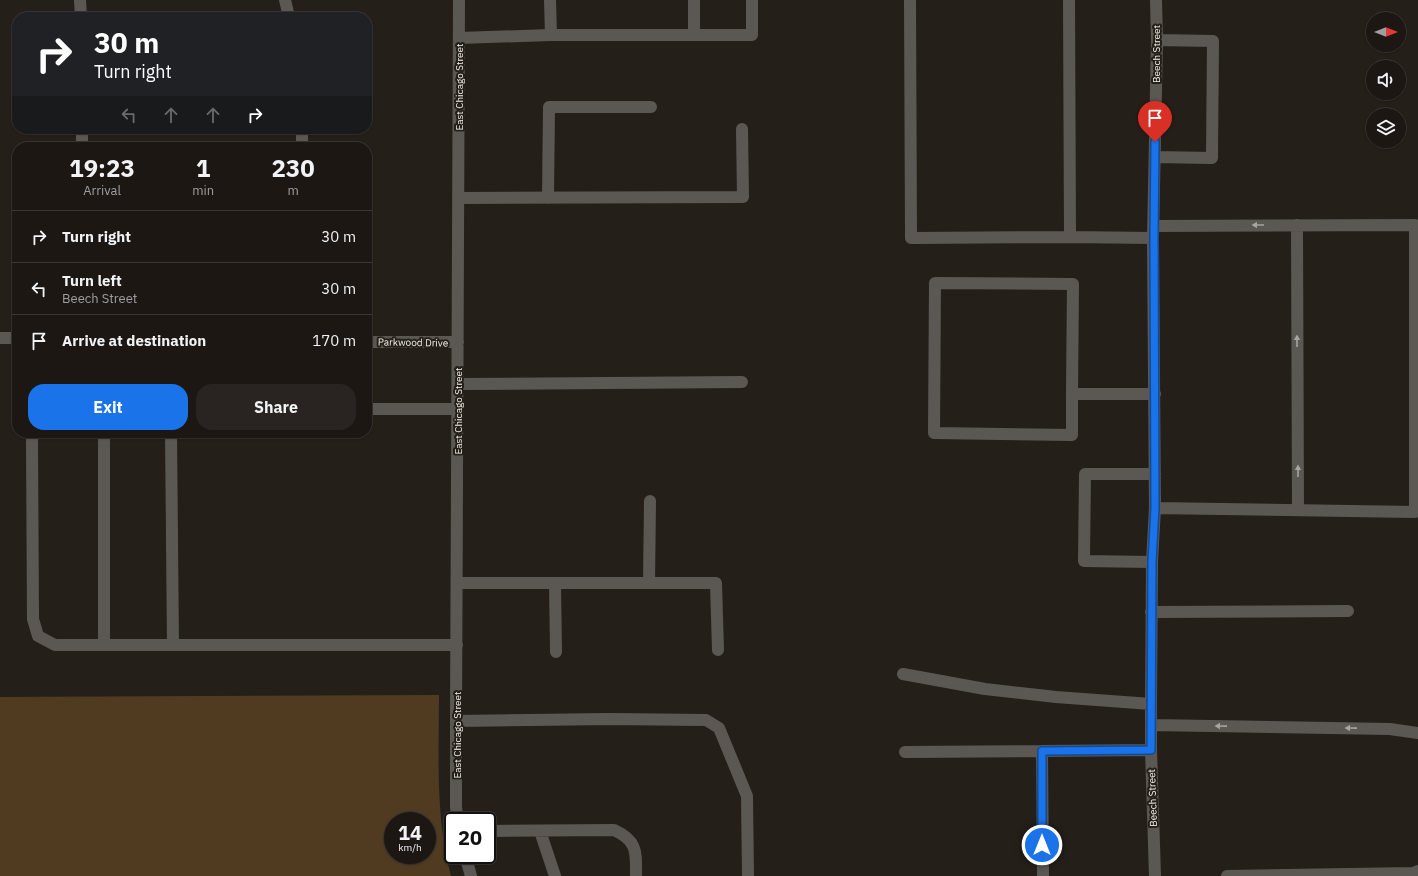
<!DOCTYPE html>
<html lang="en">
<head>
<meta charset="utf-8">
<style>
	:root { --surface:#1c1713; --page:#292421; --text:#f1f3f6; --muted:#a09fa0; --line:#3a3633; --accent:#1a73e8 }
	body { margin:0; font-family:"IBM Plex Sans",sans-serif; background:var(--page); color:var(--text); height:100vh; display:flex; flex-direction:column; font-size:15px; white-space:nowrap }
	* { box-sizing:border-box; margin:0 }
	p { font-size:13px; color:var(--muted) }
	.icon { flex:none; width:22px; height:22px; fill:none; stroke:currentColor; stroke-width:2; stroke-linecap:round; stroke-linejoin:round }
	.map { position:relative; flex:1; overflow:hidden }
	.drawer { position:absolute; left:12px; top:142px; width:360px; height:296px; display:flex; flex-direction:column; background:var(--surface); border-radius:16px; box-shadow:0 1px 3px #0004,0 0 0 1px var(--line) }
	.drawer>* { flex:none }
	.guide { position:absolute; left:12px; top:12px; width:360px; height:122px; border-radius:16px; box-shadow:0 1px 3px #0004,0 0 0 1px var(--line); background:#202124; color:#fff; overflow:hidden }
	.needle { width:26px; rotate:90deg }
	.fabs { position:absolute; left:1366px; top:12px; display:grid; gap:8px }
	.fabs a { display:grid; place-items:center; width:40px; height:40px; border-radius:50%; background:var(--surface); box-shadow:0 1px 3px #0004,0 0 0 1px var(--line); font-size:20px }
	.speed { position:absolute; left:384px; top:812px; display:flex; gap:8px; font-size:20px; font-weight:700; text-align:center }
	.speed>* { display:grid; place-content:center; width:52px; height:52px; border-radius:50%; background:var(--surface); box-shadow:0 1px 3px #0004,0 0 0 1px var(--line); line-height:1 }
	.speed small { font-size:10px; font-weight:400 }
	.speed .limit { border:2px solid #111; border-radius:6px; background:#fff; color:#111 }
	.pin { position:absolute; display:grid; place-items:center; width:34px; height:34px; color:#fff; margin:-41px -17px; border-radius:50% 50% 50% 0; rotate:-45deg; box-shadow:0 0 4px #0007 }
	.pin .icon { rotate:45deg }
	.me { position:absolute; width:44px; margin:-22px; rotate:0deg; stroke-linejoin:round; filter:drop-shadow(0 0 3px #0008) }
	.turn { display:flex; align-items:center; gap:14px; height:84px; padding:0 16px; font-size:18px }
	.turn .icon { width:52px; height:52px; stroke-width:2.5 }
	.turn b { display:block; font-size:28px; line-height:34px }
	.lanes { display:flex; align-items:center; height:38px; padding:0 16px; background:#0003; justify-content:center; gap:20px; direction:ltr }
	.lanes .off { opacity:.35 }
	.eta { display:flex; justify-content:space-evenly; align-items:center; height:68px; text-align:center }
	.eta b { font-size:24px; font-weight:700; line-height:28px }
	.cta { display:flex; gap:8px; margin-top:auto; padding:8px 16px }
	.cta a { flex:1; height:46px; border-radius:16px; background:var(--accent); color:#fff; font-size:16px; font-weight:700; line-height:46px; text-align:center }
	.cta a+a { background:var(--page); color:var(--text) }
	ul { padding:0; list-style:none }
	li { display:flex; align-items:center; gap:12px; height:52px; padding:0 16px; border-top:1px solid var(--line) }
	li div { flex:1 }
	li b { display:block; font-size:15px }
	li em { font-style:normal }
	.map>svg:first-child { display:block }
</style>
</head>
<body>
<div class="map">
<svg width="1418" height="876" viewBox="0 0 1418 876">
	<rect width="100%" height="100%" fill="#251f19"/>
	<path fill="#503b21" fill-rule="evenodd" d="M439,695C439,755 435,817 451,876H0V697ZM393,821H427V855H393Z"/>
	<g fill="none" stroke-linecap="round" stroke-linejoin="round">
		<path stroke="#5b5854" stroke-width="12" d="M80,0L81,17
			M285,0L289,17
			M550,0L551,35
			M910,0L911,238L1070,237
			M1069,0L1070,237L1153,238
			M694,35V0
			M459,38L551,35H752V0
			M82,129V147
			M302,147V129
			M1155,157L1212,158L1213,41L1157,40
			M458,198L743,197L742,129
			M548,198L549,107H651
			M1297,225L1298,510
			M1154,226L1415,225V512L1155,508
			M0,338H17
			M367,342H458
			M458,384L742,382
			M1072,394V435L934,433L935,283L1073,284L1072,394H1155
			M367,409H458
			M34,433L32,440L33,619L38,636L55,645H104
			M104,433V645H457
			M171,433L173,645
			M1152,562L1084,561L1085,474H1155
			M457,583H716L718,650
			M555,583L556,652
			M649,583L650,501
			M1151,612L1348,611
			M903,674L985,689L1056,697L1151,704
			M456,721L609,719L706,720L719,728L747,796L748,876
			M1151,725L1390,729L1418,733
			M905,752L1042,751
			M458,821L456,807V721L459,0
			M487,831L614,830C638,841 636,852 636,876
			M540,831L555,876
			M465,855L471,876
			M1043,876L1042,751L1151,750
			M1155,876L1151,750V704L1152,562L1155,508L1153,238L1157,40L1156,0
			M1227,876L1413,873L1418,871"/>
	</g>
	<defs><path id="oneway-solid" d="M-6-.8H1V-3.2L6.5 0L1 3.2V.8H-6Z"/></defs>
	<g fill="#a8a4a0">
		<use href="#oneway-solid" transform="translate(1258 225) rotate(180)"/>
		<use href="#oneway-solid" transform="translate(1297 341) rotate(-90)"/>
		<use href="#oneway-solid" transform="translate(1298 471) rotate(-90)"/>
		<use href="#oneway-solid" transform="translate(1221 726) rotate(-179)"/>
		<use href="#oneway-solid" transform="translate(1351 728) rotate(-179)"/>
	</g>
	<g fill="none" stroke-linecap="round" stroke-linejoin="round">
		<defs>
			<path id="route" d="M1042,845V751L1151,750L1152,562L1155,508L1154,238L1155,142"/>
		</defs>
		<use href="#route" stroke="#114b97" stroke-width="10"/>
		<use href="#route" stroke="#1a73e8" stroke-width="7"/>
	</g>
	<g text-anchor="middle" stroke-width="4" stroke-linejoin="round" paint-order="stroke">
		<g font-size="10" fill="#f4f0eb" stroke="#251f19">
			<text transform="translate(1156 54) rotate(-90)" y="4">Beech Street</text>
			<text transform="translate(459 87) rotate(-90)" y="4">East Chicago Street</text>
			<text transform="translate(413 342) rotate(1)" y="4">Parkwood Drive</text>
			<text transform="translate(458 411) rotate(-90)" y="4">East Chicago Street</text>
			<text transform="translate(457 735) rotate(-90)" y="4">East Chicago Street</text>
			<text transform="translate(1152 798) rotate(-92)" y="4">Beech Street</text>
		</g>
	</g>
</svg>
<div class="fabs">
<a><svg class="needle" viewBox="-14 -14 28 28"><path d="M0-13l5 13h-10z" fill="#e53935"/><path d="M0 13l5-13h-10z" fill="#a09fa0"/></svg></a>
<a><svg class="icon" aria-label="sound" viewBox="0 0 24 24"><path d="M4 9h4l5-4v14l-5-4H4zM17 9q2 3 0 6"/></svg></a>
<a><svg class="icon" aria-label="layers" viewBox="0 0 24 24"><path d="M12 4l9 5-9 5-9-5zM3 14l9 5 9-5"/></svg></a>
</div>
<div class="speed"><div>14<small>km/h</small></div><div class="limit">20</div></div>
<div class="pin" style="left:1155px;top:142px;background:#d93025"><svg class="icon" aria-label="arrive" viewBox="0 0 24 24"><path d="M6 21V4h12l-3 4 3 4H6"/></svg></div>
<svg class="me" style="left:1042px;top:845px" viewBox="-20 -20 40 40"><circle r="17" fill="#1a73e8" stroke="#fff" stroke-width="3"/><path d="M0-11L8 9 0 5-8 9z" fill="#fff"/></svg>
<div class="guide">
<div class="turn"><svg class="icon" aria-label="right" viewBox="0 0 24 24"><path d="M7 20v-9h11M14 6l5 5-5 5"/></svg><div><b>30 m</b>Turn right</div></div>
<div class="lanes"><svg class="icon off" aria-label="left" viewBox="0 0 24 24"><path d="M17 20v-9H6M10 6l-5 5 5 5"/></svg><svg class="icon off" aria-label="ahead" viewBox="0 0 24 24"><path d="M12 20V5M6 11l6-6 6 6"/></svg><svg class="icon off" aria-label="ahead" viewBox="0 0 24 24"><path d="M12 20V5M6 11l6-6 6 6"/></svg><svg class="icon" aria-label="right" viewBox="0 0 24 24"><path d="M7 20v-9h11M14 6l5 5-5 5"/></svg></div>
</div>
<section class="drawer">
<div class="eta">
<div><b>19:23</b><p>Arrival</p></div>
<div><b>1</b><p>min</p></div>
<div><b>230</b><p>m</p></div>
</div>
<ul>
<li><svg class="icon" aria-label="right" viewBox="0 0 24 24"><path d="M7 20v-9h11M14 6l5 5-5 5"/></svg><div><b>Turn right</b></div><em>30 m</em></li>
<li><svg class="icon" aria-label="left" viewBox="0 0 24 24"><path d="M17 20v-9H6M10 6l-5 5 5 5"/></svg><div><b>Turn left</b><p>Beech Street</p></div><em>30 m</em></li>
<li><svg class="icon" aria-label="arrive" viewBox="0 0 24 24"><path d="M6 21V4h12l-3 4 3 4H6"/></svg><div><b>Arrive at destination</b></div><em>170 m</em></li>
</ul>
<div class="cta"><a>Exit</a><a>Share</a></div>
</section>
</div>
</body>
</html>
